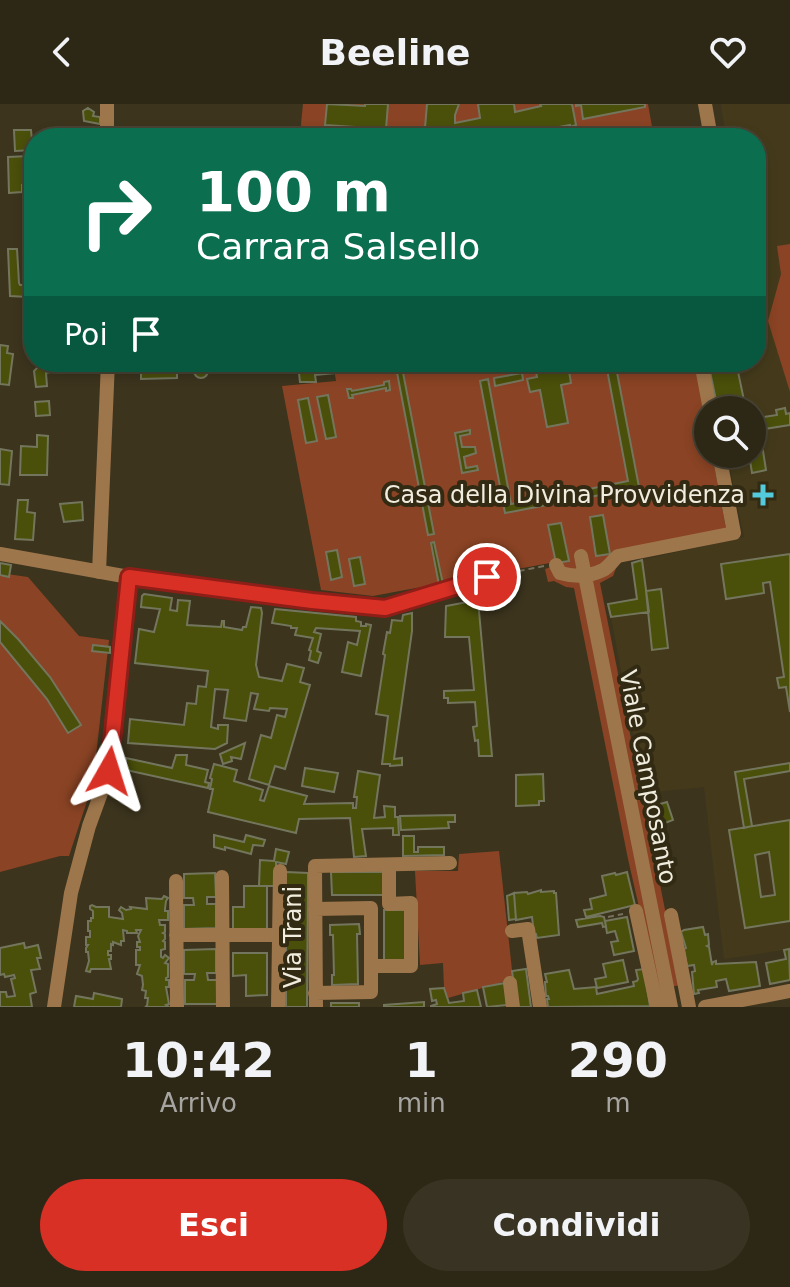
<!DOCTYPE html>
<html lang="it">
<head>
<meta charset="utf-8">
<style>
	:root { --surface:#2d2716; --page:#393323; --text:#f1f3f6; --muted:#a7a5a1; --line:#484435; --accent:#d93025 }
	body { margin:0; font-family:"DejaVu Sans",sans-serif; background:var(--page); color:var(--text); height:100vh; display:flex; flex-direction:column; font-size:30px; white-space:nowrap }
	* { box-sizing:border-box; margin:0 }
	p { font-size:26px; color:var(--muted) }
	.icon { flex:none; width:44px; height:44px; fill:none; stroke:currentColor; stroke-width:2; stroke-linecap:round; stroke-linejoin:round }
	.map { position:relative; height:903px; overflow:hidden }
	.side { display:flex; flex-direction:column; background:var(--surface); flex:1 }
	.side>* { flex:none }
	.top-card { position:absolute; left:24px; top:24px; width:742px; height:244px; border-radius:32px; box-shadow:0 4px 12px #0003,0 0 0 2px var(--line); background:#0b6e4f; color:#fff; overflow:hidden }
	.fabs { position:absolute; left:694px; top:292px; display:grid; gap:16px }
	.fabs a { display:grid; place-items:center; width:72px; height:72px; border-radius:50%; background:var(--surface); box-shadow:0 4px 12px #0003,0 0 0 2px var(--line); font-size:40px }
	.pin { position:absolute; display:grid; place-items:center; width:68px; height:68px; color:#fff; margin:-34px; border:4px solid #fff; border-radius:50%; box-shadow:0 2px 8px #0007 }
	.me { position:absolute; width:88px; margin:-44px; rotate:6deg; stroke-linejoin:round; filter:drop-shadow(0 0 6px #0008) }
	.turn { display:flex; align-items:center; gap:28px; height:168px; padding:0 40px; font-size:36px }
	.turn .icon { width:104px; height:104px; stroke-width:2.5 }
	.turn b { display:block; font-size:56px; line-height:68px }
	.then { display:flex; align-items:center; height:76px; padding:0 40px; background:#0003; gap:16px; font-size:30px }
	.eta { display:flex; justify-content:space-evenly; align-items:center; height:136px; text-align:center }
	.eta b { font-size:48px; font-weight:600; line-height:56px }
	.action { display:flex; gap:16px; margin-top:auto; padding:16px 40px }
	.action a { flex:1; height:92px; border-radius:48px; background:var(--accent); color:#fff; font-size:32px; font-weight:600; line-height:92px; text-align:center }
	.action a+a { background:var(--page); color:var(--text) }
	header { display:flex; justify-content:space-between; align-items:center; height:104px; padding:0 40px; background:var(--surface); font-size:36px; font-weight:600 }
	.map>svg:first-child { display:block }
</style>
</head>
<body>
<header><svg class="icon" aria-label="back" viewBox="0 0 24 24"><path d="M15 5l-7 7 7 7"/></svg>Beeline<svg class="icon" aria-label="heart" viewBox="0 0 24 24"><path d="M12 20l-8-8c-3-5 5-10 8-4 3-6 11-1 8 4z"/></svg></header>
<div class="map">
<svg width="790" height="903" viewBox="0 0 790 903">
	<rect width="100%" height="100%" fill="#3c341d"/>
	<path fill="#443a1b" d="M721,0H790V845L724,855L704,683L644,689L611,513L649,508L642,456L744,433L727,350H752V306H746L736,258H756V34H726Z"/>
	<path fill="#8a4324" d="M303,0H648L654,34H303L301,20Z
		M790,140V288L768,217L781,170L777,142Z
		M333,258H695L708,327V350H712L726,425L619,457L613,472L600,479L680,881L658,886L628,755L574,484L566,483L554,477L548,478L545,465L551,463L550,459L373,492L321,486L282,282L336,277Z
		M0,469L28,473L79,532L109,536L93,679L69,752H60L0,768Z
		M499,747L513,875L448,894L444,884L443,859L420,861L415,767H458L459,750Z"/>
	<path fill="#4a4f0a" stroke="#73765d" stroke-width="2" fill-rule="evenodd" d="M327,0L365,2V0H388L386,25L325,21Z
		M427,0H459L455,11V19L480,14L478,0H514L515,8L541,2L540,0H572L576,21L570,23V21L499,34H427L425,24Z
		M576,0H645V3L583,15L581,1L576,2Z
		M88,4L94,8L93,12L100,13V20L84,17L83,7Z
		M14,26H31L33,46L15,47Z
		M29,52L30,80L22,81V88L9,89L8,53Z
		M756,72L762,111L756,113Z
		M759,142L761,153H760L761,159H757L761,178L756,179V143Z
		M8,145H17L19,179L20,181H28V193L10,192Z
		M0,241L8,242L7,249L13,250L9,281L0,280Z
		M141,258H152V261H162V258L177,259V274L141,275Z
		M307,258H333L335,269L315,271L316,278H300L298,260Z
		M395,258H401L434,430L428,431Z
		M615,258L639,383L585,394L584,386L628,377L606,260L575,266L573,259Z
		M708,258H736L746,306H718Z
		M557,259L559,269L569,267L571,279L561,281L568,319L547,323L540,286L530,288L527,275L537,273L535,263Z
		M194 267a7 7 0 1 1 14 0a7 7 0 1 1-14 0Z
		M38,263H50L51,268L46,269L47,282L36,283L34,267Z
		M522,269L523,276L495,282L494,274Z
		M488,275L511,400L557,391L558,399L505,409L480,277Z
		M389,277L390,286L386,287V284L352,291L353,294H349L347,285H351L352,287L384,281V278Z
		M328,291L336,333L326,335L317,293Z
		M308,294L317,337L306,339L298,296Z
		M49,297L50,311L36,312L35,298Z
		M785,304L786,310L790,309V321L758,326L756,314L777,311L776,306Z
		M470,326V330L460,332L462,343H475L476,349L464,353L466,364L477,362L478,366L462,369L455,329Z
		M37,331L48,332L47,371H20L21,342L37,343Z
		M761,334L766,366L752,369L749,350H752V335Z
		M0,345L12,347L9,381L0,380Z
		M18,396H28L27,408L35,409L33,436L15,435Z
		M82,398L83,416L64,418L60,400Z
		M603,411L610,450L596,452L590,413Z
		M561,419L569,457L556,459L548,421Z
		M434,438L443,480L439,481L431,439Z
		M337,446L342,473L331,476L326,448Z
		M790,450V608L786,583L779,584L777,574L784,573L770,478L763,479L764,489L726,495L721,460Z
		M360,453L365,480L354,482L349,455Z
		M642,456L649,508L611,513L608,500L637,495L632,459Z
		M0,459L11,461L9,473L0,471Z
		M661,485L668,544L652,546L646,487Z
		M144,490L172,494L170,506L177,507L178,496L190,497L187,521L221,523L222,517H224V523L242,526L243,523H246L251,503L261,504L262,509L256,561L259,573L282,577L287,560L304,564L300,578L310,581L285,665L275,662L269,681L249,675L261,631L271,634L277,611L285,613L287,605L270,604L269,607L254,605L258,590L251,589L246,617L224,614L228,586L215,585L211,623L218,625V621H228L227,639L215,645L128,639L130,615L184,621L187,599L196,600L198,582L206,583L208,567L135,559L139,525L154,528L160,505L141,503L142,492Z
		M478,496L492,652H479L478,636L475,637L473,623L477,622L475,598L448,599V594H444V587L474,586L469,533H445L446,502Z
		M275,505L356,513V517L361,518V522H366V520L371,521L361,572L342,568L348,538L357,541L360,527L316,524L314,528L321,530L317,547L321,549L318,559L309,556L311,547L309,546L313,534L295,531L297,524H291V522L272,519Z
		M412,509V527L394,655L402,654V661L390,662V660H382L388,612L376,610L385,551L383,550L387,528L390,529L392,516L402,517L403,511Z
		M0,517L18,535L50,573L81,621L68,629L47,595L0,538Z
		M93,541L110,543V549L92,547Z
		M245,639L241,655L231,653L232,657L223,660L220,650Z
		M176,651H187L186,661L208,666L205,678L209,679L208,684L126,666V654L172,664Z
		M790,659V667L744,675L752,722L744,724L735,668Z
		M214,660L237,666L234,677L263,686L260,696L264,697L269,682L307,692L304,700L353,699V704H356L357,693H354L358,667L380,671L374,714L385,713L384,702L395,703V713H398L399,731H393V724L362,725L366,752L354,753L350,714L299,715L296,729L208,708L213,685H210L212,675L210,674Z
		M305,664L338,669L334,688L302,682Z
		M543,670L544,697H539V701L516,702V671Z
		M667,698L673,716L655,723L650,703Z
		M455,711V718H448L449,724L401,726L400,712Z
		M790,716V817L745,824L729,726ZM769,748L775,791L761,793L755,751Z
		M214,731L244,738L246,731L265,736L263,742L253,741L251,750L225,743V746L214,743Z
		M403,732H414V748H418V743H444V751L403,752Z
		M276,745L289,748L286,760L276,758V782H259L260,756L274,757Z
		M286,768L308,769L307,903H286Z
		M331,768H383V791H332Z
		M627,768L635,801L586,813L584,806L592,805L590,795L606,791L602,772L615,769L616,771Z
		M215,769L216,793H207V800H216V824L184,825V801H194L193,794H184V770Z
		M244,782H267V826H233V803H244Z
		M541,786V788L554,787V789H556L559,831L537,834L536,830H534L532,813L516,816L514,789L527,788L528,790Z
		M514,789L516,815L509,816L507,792Z
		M164,792L168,794L166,797L165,805V807H168V816H159L160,821H165V828L163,829L165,830V835L163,837L165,838V845L161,846V853L163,854L165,851L169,854L165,859L168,860V873L166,874V876H169V883H166L169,900L166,901L169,903H145L147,902L148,894H145L146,887L142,886L143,881L142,872L137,870L140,861H136V846H140V843H137V838H140L138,832L141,826H136L137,829H127V827L123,826L124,837H121V841L113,838V841L111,840V847H108V851H111V855H109L111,865H91L90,868L86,867L89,857L88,848H86V844L88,841H86V833H90V827H88V817H91V814H93V807L90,805V802L92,801L96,803H109V813L123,815L122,809L119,806L121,803L126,806L131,805L130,803L147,805L146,794L162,795Z
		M384,806H407V858H384Z
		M600,812L604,813L606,822L603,823L602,819L578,823L576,816Z
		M627,813L634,847L614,851L611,838L618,837L615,827L607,829L605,817Z
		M359,820L360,830H357L358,880L332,881V871H334L333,831H330V821Z
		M703,823L705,831L708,830L709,841L707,842L709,843L712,861L713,858L716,857V860L756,858L760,882L729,887L726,875L716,877L717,883L698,886L699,889L694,890L692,868L695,867L694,861L687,862L684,845L686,844L681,828L684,826Z
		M24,839L25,844L38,841L41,854H37L40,865L31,866L36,888L30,890L32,903H0V888H6L7,893L15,892L11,875L15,874L14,871L5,873L4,870L0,871V844Z
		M216,845V869H207L208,876H217V900H185V876H194L195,870H184V846Z
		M789,845L790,876L770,880L766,859L786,855L784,846Z
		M233,849H267V891L246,892V871L233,872Z
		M623,856L628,878L597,884L595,875L606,873L603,860Z
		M526,865L531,903H517L512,867Z
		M644,865L650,902L548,903L547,895H549L548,892H546L545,878H547L545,870L569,866L574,885L596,883L597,890L634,882L633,878L637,877L638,875L636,866Z
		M505,879L507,901L487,903L483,883Z
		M444,884L449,899L464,897L463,889L477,886L481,903H431V902L437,900L436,896L432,897L430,885Z
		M94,889L122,895L121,903H74L76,892L93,895Z
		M424,898V903H384V901Z
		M331,899H359V903H331Z"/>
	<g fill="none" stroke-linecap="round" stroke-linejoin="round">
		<path stroke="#76705c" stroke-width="2" stroke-dasharray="6 4" stroke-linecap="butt" d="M499,471L544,462
			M608,813L623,810"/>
		<path stroke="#9e764c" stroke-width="14" d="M107,0V34
			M705,0L711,34
			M701,258L710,306
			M0,450L129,473L312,497L385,504L487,473
			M581,452L671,903
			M556,461L560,469C574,473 589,473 603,466C609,463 613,456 618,452L734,429L719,350
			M99,468L108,258
			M222,773L223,903
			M176,777L177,903
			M315,805L371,804V888L315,889
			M636,807L657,903
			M671,811L689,903
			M512,827L528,825L540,903
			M176,831H279
			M371,862H411V799L389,800V761
			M510,879L513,903
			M54,903L71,789L89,722L109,667L129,473
			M278,903L280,767
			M316,903L315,762L450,759
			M705,903L790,887"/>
	</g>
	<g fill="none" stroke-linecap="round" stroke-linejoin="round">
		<defs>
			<path id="route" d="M109,667L129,473L312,497L385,504L487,473"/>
		</defs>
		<use href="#route" stroke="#8d1f18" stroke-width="20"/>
		<use href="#route" stroke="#d93025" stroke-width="14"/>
	</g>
	<path fill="#54cadd" stroke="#322a13" stroke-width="3" d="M759 379h8v8h8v8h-8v8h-8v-8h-8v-8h8z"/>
	<g text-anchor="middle" stroke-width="8" stroke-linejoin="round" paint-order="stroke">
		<g font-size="24" fill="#f0ecde" stroke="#322a13" text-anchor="end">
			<text x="745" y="399">Casa della Divina Provvidenza</text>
		</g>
		<g font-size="24" fill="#f0ecde" stroke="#322a13">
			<text transform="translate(648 673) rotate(79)" y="8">Viale Camposanto</text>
			<text transform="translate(293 833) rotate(-90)" y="8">Via Trani</text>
		</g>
	</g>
</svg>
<div class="fabs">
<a><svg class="icon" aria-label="search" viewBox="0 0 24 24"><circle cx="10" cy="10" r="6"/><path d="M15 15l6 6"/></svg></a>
</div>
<div class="pin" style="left:487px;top:473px;background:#d93025"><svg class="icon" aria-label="arrive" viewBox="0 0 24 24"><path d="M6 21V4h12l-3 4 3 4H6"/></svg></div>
<svg class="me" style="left:109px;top:667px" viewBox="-20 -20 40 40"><path d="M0-17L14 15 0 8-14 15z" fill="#d93025" stroke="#fff" stroke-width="4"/></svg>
<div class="top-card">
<div class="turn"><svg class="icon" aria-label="right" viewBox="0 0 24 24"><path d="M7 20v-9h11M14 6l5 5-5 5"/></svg><div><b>100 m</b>Carrara Salsello</div></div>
<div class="then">Poi<svg class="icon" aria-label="arrive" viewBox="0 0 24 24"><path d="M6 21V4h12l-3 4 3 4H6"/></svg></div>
</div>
</div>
<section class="side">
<div class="eta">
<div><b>10:42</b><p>Arrivo</p></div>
<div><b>1</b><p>min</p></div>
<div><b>290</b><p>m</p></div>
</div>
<div class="action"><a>Esci</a><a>Condividi</a></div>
</section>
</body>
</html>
